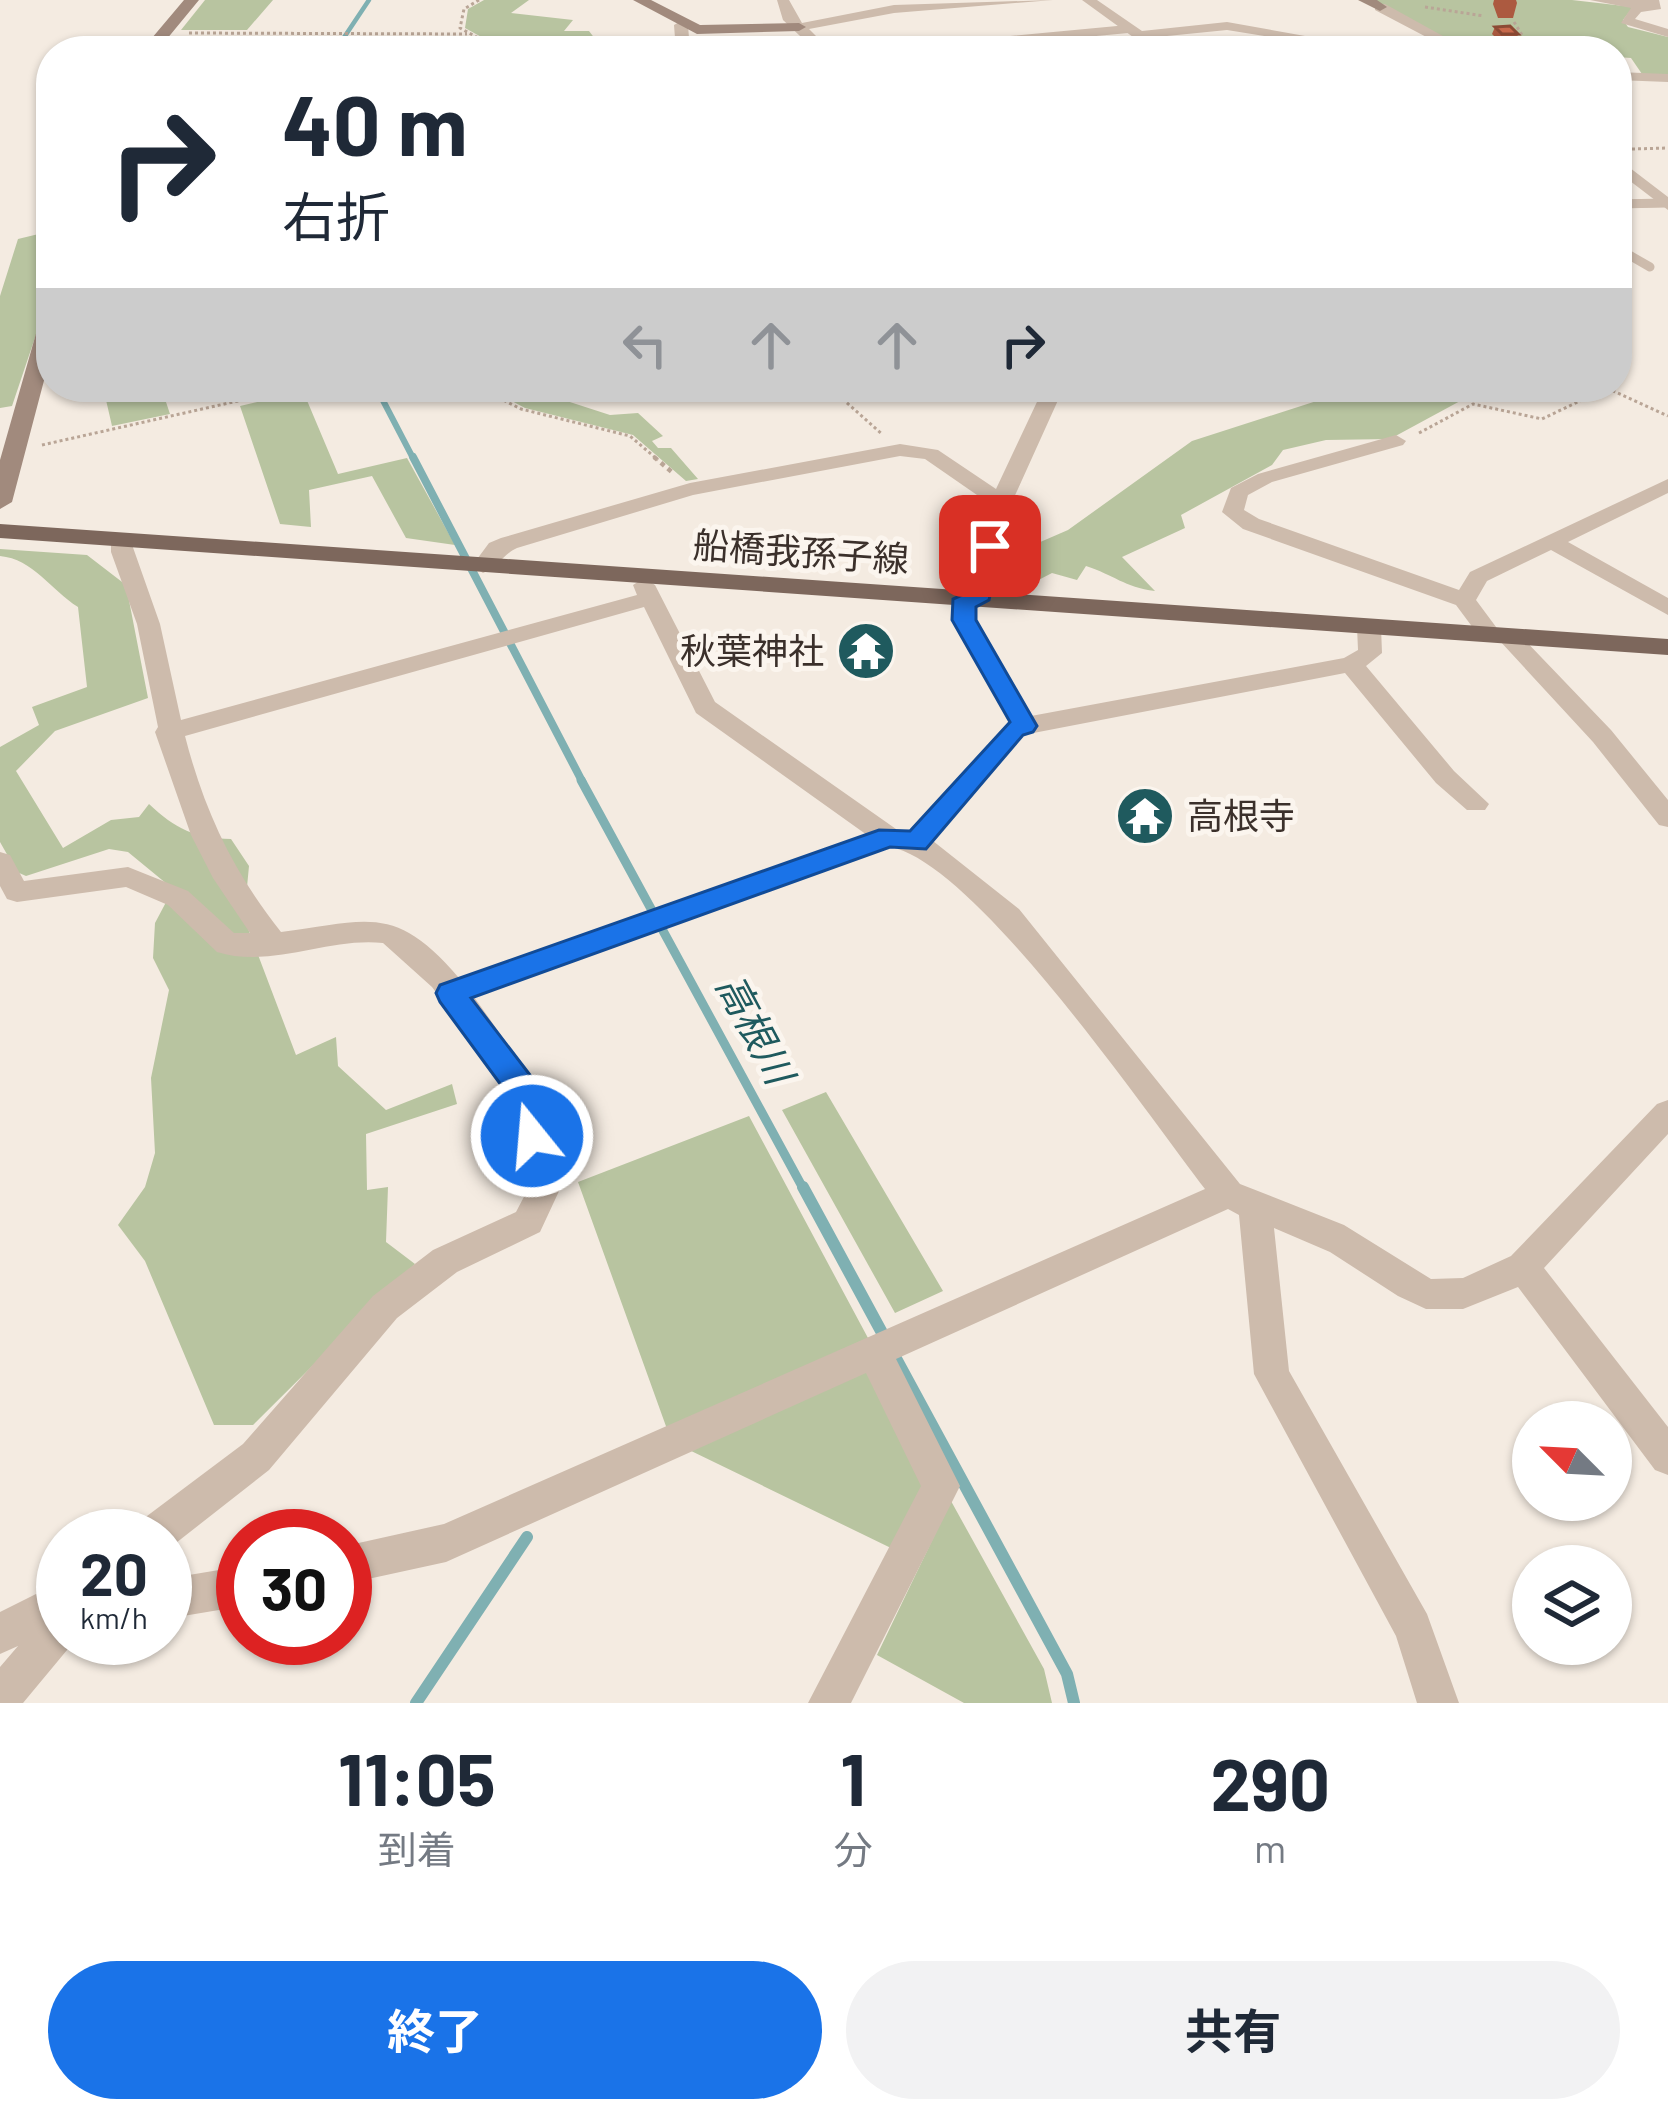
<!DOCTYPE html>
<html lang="ja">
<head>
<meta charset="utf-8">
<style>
	:root { --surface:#fff; --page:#f2f2f3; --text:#1f2937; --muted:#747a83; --accent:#1a73e8 }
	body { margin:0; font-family:Barlow,"Noto Sans JP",sans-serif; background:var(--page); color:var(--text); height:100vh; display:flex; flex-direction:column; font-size:45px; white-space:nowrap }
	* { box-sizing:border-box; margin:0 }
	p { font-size:39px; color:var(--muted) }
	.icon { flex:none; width:66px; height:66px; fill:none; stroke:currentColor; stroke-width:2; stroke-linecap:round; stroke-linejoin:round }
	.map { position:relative; height:1703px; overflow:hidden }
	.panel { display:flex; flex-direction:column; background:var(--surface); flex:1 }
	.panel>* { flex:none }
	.top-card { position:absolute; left:36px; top:36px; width:1596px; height:366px; border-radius:48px; box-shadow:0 3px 9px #0004; background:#fff; color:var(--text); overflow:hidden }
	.needle { width:78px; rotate:294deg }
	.tools { position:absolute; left:1512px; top:1401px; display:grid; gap:24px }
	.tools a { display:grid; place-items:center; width:120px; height:120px; border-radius:50%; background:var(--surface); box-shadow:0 3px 9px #0004; font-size:60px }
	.speed { position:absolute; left:36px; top:1509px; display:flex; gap:24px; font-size:60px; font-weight:700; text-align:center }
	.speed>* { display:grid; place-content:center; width:156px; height:156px; border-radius:50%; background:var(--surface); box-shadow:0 3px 9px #0004; line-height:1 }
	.speed small { font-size:30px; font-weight:400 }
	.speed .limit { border:18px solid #d22; background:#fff; color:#111 }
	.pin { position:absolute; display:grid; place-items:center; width:102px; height:102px; color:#fff; margin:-51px; border-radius:24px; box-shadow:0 6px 18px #0006 }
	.me { position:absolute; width:132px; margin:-66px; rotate:343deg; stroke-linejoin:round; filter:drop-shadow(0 0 9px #0008) }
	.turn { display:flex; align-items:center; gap:42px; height:252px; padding:0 48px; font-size:54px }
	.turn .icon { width:156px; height:156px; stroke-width:2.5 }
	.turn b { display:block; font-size:84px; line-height:102px }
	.lanes { display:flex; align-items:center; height:114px; padding:0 48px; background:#0003; justify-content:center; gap:60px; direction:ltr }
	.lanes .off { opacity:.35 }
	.eta { display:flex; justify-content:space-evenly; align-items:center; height:204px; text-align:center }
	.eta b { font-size:72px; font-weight:700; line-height:84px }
	.primary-button { display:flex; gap:24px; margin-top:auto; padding:24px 48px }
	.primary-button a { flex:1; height:138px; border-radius:72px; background:var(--accent); color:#fff; font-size:48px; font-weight:700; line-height:138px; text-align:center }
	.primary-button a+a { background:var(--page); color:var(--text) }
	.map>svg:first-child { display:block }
</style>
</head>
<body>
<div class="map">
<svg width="1668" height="1703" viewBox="0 0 1668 1703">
	<rect width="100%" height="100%" fill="#f4ebe1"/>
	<path fill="#b8c4a0" d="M205,0H273L247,30H181Z
		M484,0H529L511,13L573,20L564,31H589L599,44L596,51H507L465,28L468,9Z
		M1372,0H1572L1633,7L1623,20L1628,27L1668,37V77L1642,74L1631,58L1617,57V51H1468Z
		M51,231V290L12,406L0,408V296L18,239Z
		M103,387H161L170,414L112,426Z
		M485,387H556L542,393L610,415L638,413L663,436L652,441L658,448H671L698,479L686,481L633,435L525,408Z
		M1360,387H1486L1390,439L1326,440L1283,450L1272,465L1181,515L1185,528L1122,557L1155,591C1124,587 1114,575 1086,566L1077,580L1052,573L1027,586L996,584L994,562L1068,530L1192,441Z
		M303,391L338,474L407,458L455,545L406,538L372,476L309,490L311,527L280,524L240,406Z
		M0,549L87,555L126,585L148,698L55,731L16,771L63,848L111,820L139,817L149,804C176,829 194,838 231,839L249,866L244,918L296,1055L336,1037L338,1066L386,1110L452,1084L457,1104L366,1134L367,1190L388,1187L386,1242L415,1264L253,1425H214L145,1261L118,1225L145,1187L155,1153L151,1078L169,990L153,958L155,923L173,889L128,852L109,849L26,876L17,872L0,842V747L39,725L32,707L87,687L78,607C51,590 33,559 0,556Z
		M826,1092L943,1291L895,1313L782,1110Z
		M749,1116L868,1338L667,1429L578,1182Z
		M866,1368L925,1484L893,1549L685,1448Z
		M951,1501L1044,1669L1052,1703H964L877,1655Z"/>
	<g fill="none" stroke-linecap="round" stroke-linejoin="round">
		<path stroke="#7fb0b2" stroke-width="4.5" d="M335,51L369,0"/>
		<path stroke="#7fb0b2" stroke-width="6" d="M376,387L414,460"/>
		<path stroke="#7fb0b2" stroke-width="8" d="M413,457L583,783"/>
		<path stroke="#7fb0b2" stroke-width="9" d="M581,780L804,1190"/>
		<path stroke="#7fb0b2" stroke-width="12" d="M803,1187L1067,1674L1074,1703
			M416,1703L527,1537"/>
		<path stroke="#b9a596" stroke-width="3" stroke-dasharray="3 3" stroke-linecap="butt" d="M479,0L464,9L460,28L502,51
			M1425,7L1484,16
			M1514,22L1532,51
			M189,33L467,34
			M1632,149L1668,148
			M477,387L521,409L630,436L658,460
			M829,387L882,434
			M1419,433L1473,404L1542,419L1607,388L1668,416
			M42,445L300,387"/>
		<path stroke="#b9a596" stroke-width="4.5" stroke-dasharray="4.5 4.5" stroke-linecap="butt" d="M654,457L673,473"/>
		<path stroke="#cdbbac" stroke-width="8" d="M1000,41L1128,29
			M1617,204L1665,203"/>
		<path stroke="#cdbbac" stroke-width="9" d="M1617,204L1665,203
			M1617,248L1650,267"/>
		<path fill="#cdbbac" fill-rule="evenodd" d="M777,0H789L802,23L894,5L1053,0L894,13L809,29L831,51H816L783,20Z
			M1082,0H1097L1142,31L1227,22L1389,51H1357L1227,30L1147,38L1150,51H1136L1133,37Z
			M1590,0H1659L1661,9L1641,12L1635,19L1668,29V37L1621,23L1631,8Z
			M1375,4H1385L1470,51H1453L1375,10Z
			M681,21L688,25L690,51H676L674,25Z
			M1617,72L1668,74V82L1617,80Z
			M1617,158L1668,197V210L1617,171Z
			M1044,387H1064L1012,502L988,600L976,607V620L1031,716L1344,658L1358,650L1357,627L1369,620L1381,627L1382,653L1366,666L1454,771L1489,804L1485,810H1467L1436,783L1345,673L1023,735L933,841L1019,909L1240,1184L1344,1225L1431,1279L1463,1278L1511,1256L1657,1104L1668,1100V1134L1544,1268L1668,1427V1475L1655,1470L1518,1287L1463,1309H1426L1398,1296L1330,1252L1274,1228L1289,1371L1427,1614L1459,1703H1417L1396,1636L1254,1374L1239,1215L1228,1209L896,1359L960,1486L851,1703H808L921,1486L866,1373L446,1562L345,1584V1546L444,1524L1205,1189C1147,1114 975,862 890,847L474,997L528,1073L546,1120L560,1189L540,1232L457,1272L397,1318L269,1470L167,1550L165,1536H134L139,1522L243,1444L373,1296L433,1250L516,1212L528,1189L511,1106L497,1075L432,987L383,943C328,937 271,969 217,952L168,905L126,887L17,902L7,899L0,886V852L10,855L24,881L128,867L188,891L234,933H250L213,878L191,835L155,732L158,727L137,624L111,552V534H127L130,539L160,624L181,720L637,595L633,585L644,578L655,585L715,702L896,829L911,831L1009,722L952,620L954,599L967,593L990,504L925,459L900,456L693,495L517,548C503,554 497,569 483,573L472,566L489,543L501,538L690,483L900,444L938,450L996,489ZM644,607L696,713L867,835L459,978C395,903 368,921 281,932C233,872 204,810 185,736Z
			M1396,435L1406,441L1403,445L1272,482L1248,495L1244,510L1259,519L1459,590L1470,572L1668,479V493L1568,542L1668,598V615L1551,550L1487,581L1476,600L1499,631H1516L1611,730L1668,800V827L1659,825L1593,742L1499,640H1482L1456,605L1243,529L1222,512L1231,488L1258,474Z
			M243,1566V1606L165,1619V1579Z
			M63,1593V1638H77L23,1703H0V1667L18,1646L0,1654V1612L36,1594Z"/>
		<path fill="#a18a7d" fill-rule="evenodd" d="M184,0H199L157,51H141Z
			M633,0H651L700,25L799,23L806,27L799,31L697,34Z
			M1358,0H1377L1387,7L1380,11Z
			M51,310V354L12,502L0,509V460L41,316Z"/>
		<path fill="#7d675c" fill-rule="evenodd" d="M0,524L1668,639V655L0,538Z"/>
	</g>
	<path fill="#ac5a40" d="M1494,0H1516L1517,3L1513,18H1498L1493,4Z
		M1495,27L1518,34L1516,42H1500L1492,34Z"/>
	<path fill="#c8694b" stroke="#8c4a34" stroke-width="3" d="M1510,26L1518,34H1502L1495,27Z"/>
	<path fill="#1a73e8" stroke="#114b97" stroke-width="3" d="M990,539L1001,546L989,600L976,607V620L1037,726L1033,732L1023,735L926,849L890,847L471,998L530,1075L548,1136L543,1145H520L504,1089L440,1002L436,993L440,985L879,830L910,831L1010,722L952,620L953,599L967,593L979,546Z"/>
	<defs>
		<symbol id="temple-disc" viewBox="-11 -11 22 22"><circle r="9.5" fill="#1f5a5e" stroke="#fbf5ee"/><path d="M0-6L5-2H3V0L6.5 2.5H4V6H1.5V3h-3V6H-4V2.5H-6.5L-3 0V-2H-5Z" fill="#fff"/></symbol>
	</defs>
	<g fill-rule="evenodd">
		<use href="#temple-disc" x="833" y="618" width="66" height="66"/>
		<use href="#temple-disc" x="1112" y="783" width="66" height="66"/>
	</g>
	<g text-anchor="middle" stroke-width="10" stroke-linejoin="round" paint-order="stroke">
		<g font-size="36" fill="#3b302b" stroke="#fbf5ee">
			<text transform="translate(801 552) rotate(4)" y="13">船橋我孫子線</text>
		</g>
		<g font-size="36" fill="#3b302b" stroke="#fbf5ee" text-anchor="end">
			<text x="824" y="664">秋葉神社</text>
			<text x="1187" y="829" text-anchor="start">高根寺</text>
		</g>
		<g font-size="39" font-style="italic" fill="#1f5a5e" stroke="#fbf5ee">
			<text transform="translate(755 1029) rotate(62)" y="14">高根川</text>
		</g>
	</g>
</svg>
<div class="tools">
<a><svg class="needle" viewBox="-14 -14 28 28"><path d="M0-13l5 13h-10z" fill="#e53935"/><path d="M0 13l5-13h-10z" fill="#747a83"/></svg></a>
<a><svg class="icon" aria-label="layers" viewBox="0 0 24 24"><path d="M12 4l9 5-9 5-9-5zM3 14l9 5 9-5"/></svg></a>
</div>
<div class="speed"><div>20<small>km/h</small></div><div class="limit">30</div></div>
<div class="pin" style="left:990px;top:546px;background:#d93025"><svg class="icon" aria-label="arrive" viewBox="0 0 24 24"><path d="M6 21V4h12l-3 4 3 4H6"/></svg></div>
<svg class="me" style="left:532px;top:1136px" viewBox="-20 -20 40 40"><circle r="17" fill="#1a73e8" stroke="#fff" stroke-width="3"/><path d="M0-11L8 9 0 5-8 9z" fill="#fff"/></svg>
<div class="top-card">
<div class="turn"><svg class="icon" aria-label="right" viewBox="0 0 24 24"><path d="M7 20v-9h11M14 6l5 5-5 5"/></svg><div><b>40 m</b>右折</div></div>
<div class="lanes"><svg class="icon off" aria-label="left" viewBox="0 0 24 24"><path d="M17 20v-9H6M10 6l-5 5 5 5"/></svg><svg class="icon off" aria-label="ahead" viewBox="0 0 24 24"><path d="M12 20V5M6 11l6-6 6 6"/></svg><svg class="icon off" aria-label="ahead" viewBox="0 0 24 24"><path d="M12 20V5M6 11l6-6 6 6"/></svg><svg class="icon" aria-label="right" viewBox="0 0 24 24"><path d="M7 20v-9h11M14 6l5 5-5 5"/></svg></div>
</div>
</div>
<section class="panel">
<div class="eta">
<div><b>11:05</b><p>到着</p></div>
<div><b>1</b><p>分</p></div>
<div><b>290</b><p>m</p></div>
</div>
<div class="primary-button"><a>終了</a><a>共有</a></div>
</section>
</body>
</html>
